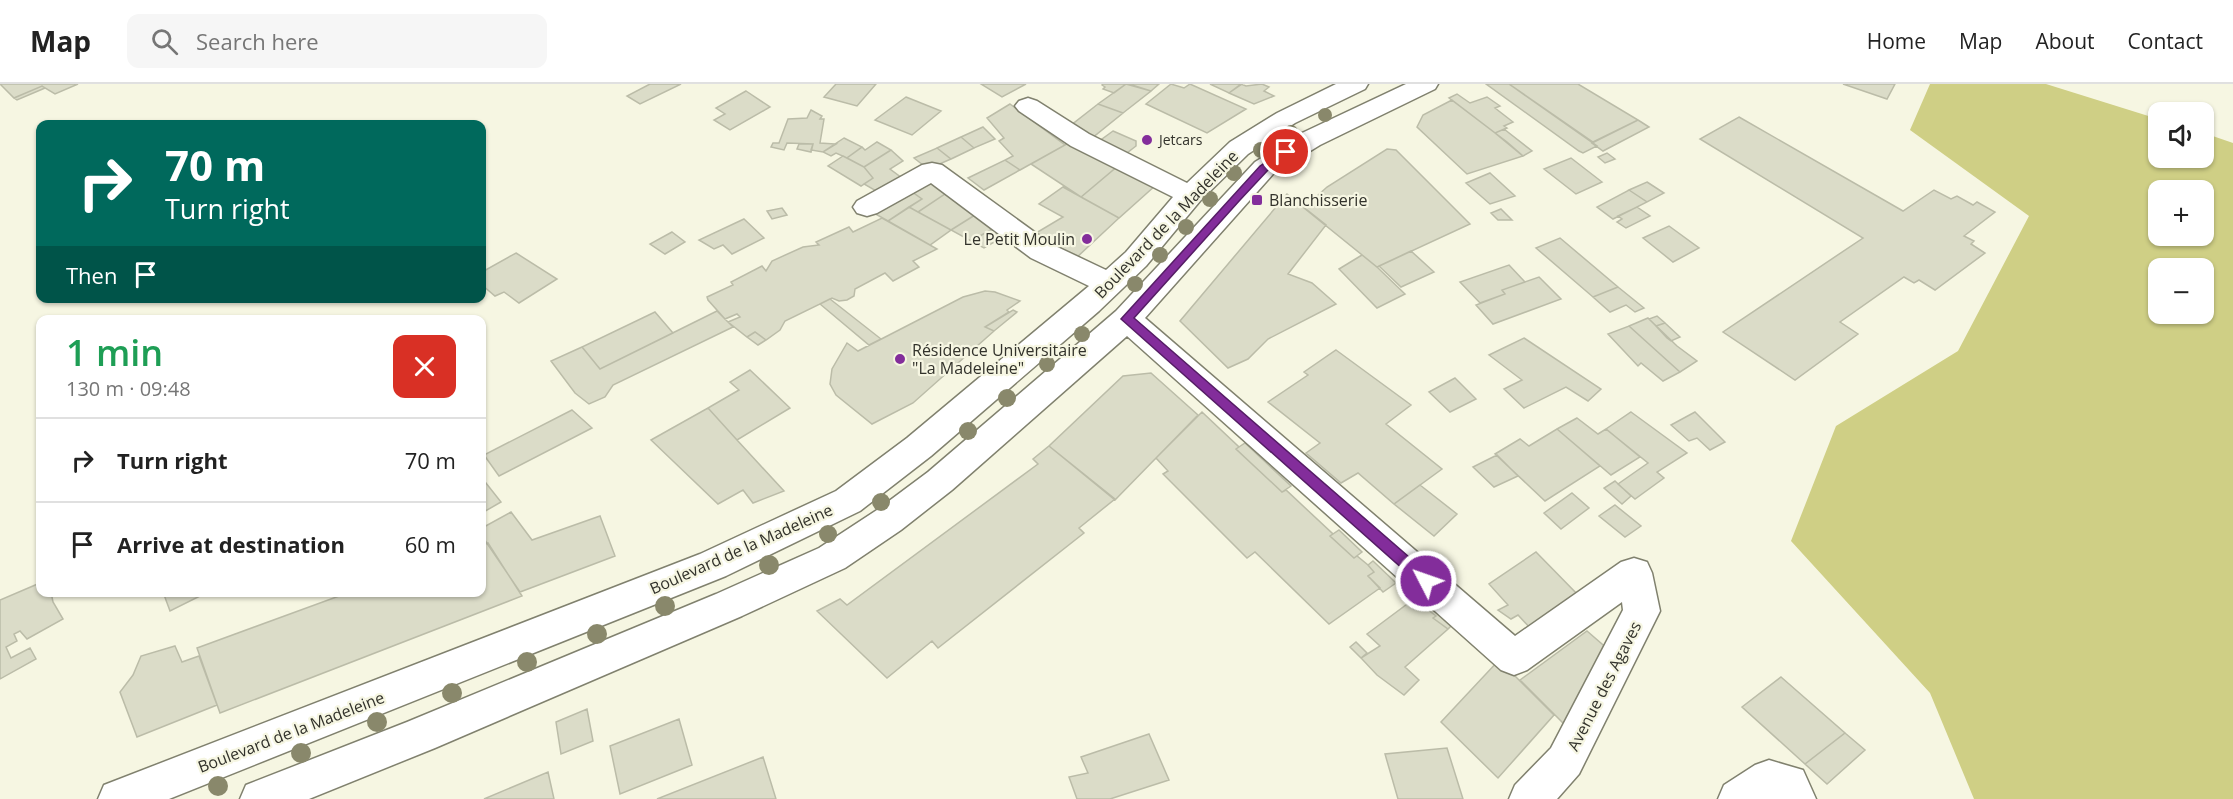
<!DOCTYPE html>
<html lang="en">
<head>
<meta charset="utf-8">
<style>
	:root { --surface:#fff; --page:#f6f6f6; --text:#222; --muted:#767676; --line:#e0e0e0 }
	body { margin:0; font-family:"Open Sans",sans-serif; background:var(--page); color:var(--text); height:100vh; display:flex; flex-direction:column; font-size:22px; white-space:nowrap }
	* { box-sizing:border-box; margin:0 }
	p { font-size:20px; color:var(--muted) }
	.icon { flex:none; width:33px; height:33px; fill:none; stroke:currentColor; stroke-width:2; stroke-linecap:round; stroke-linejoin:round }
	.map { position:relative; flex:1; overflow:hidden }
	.drawer { position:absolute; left:36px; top:231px; width:450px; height:282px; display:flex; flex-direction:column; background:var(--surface); border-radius:12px; box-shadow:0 2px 4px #0004 }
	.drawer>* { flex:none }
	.guide { position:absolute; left:36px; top:36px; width:450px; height:183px; border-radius:12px; box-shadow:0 2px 4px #0004; background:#00695c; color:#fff; overflow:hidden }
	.tools { position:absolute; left:2148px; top:18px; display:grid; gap:12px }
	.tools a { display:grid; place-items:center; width:66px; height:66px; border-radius:12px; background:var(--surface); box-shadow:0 2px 4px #0004; font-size:30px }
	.pin { position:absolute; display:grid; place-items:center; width:51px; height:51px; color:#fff; margin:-26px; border:3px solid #fff; border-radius:50%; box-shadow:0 2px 6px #0007 }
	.me { position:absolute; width:66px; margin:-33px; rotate:311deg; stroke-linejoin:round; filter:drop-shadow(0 0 4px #0008) }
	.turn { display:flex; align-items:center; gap:21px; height:126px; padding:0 30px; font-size:27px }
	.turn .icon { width:78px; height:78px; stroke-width:2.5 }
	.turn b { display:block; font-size:42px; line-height:51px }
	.then { display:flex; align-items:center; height:57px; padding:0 30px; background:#0003; gap:12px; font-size:22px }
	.round { display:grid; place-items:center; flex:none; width:63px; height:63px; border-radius:12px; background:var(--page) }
	.headline { display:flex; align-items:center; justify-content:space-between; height:102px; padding:0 30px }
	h1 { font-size:36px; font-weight:600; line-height:45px; color:#1e9e55 }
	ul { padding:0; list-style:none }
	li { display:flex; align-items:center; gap:18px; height:84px; padding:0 30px; border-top:2px solid var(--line) }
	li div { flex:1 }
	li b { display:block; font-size:22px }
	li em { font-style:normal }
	header { display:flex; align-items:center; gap:36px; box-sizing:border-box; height:84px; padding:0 30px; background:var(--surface); border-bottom:2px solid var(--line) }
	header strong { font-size:28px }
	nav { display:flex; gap:33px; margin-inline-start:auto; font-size:21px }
	.search { width:420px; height:54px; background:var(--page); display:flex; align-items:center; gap:15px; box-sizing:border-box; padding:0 21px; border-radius:12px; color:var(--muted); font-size:22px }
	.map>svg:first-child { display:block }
</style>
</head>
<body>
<header>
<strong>Map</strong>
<div class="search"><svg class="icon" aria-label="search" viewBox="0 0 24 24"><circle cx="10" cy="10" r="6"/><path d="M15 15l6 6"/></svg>Search here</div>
<nav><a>Home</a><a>Map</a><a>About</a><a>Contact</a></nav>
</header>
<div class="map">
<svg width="2233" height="715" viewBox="0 0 2233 715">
	<rect width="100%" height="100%" fill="#f6f6e2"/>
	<path fill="#cfcf85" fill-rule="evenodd" d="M1930,0H2046L2158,35V74H2204V49L2233,59V715H1974L1930,609L1791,457L1836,342L1958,267L2029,132L1910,46ZM2158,106H2204V152H2158ZM2158,184H2204V230H2158Z"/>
	<path fill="#dbdcc8" stroke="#bbbca8" stroke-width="1.5" d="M0,0H78L55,10L42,2L14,14Z
		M650,0H681L640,20L627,12Z
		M836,0H876L857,22L824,13Z
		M981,0H1026L1002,13Z
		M1103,0H1126L1114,9L1103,5L1105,3L1102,1Z
		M1126,0L1151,7L1123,29L1098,20Z
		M1129,0H1159L1151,7Z
		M1171,0L1184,4L1190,0L1246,25L1207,49L1146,20Z
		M1210,0H1242L1229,9Z
		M1241,0L1246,2L1262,0L1269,3L1264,7L1274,12L1254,20L1229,9Z
		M1486,0H1509L1597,62L1583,69L1579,67Z
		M1509,0H1578L1638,36L1593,58Z
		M1843,0H1895L1887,15Z
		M42,2L45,4L17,16L14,14Z
		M746,7L770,23L730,46L714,36L725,30L716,24Z
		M1457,10L1470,19L1487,13L1500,22L1495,24L1513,38L1504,42L1507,44L1495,49L1449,14Z
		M906,13L941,27L912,51L875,36Z
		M1452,16L1507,58L1523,72L1467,90L1417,43L1423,31Z
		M1010,20L1065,61L1020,86L1005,76L1013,72L999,57L1004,54L987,34Z
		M1098,20L1123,29L1092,54L1070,42Z
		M811,26L822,32L820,35H824L820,59L836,60L823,68L811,66L813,60L787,59L784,66L771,63L773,59H779L788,35L807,34Z
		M1739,33L1903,127L1934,106L1951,115L1957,112L1973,121L1977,118L1995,128L1964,152L1974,157L1971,160L1985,169L1935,206L1919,196L1914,199L1904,193L1840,238L1858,250L1795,296L1723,248L1863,154L1700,55Z
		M1638,36L1649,43L1603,67L1592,59Z
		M983,43L995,55L974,64L961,53Z
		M1504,45L1532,67L1523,72L1495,49Z
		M1113,47L1136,57V62L1123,72L1098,58Z
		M961,53L974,64L951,75L937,64Z
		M844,54L862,63L847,74L836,69L831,72L823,68Z
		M1072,57L1118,82L1081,113L1031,80Z
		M877,58L891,66L864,83L847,74L862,63L865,66Z
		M799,60H813L811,68L797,65Z
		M937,64L951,75L928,85L914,74Z
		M1387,65L1396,66L1470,140L1377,183L1304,124L1327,103Z
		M891,66L903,77L890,85L906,97L883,111L864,100L873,94L864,83Z
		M1607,69L1615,75L1605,79L1598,73Z
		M843,72L864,83L873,94L861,102L828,82Z
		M1571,74L1602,98L1576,110L1544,85Z
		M1005,76L1020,86L984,106L968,94Z
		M1118,82L1156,101L1119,134L1081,113Z
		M1490,89L1515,112L1490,120L1466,99Z
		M933,91L951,106L918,128L909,123L922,115L908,105Z
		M1647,98L1664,109L1647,118L1629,106Z
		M1063,103L1119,134L1075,175L1031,152L1063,133L1039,120Z
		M908,105L922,115L888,137L872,128Z
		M951,106L975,131L951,146L918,128Z
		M1629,106L1647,118L1613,135L1597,123Z
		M1287,110L1326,141L1288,190L1312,199L1336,220L1268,255L1248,275L1228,284L1180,237Z
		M909,123L918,128L951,146L930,161L888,137Z
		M1637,123L1650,132L1626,144L1617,138L1622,135L1618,132Z
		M782,124L787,131L772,135L767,127Z
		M1501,125L1512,136H1498L1491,129Z
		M975,131L994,144L971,157L951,146Z
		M882,134L937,165L913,177L919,183L893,197L885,189L855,205L854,212L847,216L839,217L832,214L785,237L780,246L766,256L755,248L747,253L728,238L740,233L737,230L725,235L708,216L707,213L733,201L731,198L762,182L766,187L772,177L803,163L819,161L816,158L849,143L853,148Z
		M744,135L764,154L732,170L723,161L714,165L699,156Z
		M1669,142L1699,164L1673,178L1643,154Z
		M994,144L1005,152L984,164L971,157Z
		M672,148L685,158L665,170L650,160Z
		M1560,154L1618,203L1593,213L1536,164Z
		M1411,167L1434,188L1401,203L1379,182Z
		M516,169L557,195L519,219L504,208L495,212L482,201V188Z
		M1362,171L1377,183L1405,210L1377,224L1339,185Z
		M1509,181L1525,198L1502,206L1505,210L1480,219L1460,198Z
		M1539,193L1561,215L1493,240L1476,221L1505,210L1502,206Z
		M1618,203L1644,224L1635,228L1626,221L1610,228L1593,213Z
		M985,207L995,208L1020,217L1007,226L1009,228L985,243L994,247L913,319L872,340L836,311L830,300L832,285L847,259L858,267L963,213Z
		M830,215L881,255L869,261L820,220Z
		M1013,226L1017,228L994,247L985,243Z
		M717,227L733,243L613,301L605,313L589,320L575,309L551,277L582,263L600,285Z
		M655,228L673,249L600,285L582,263Z
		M1657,232L1665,239L1656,242L1649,235Z
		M1648,234L1677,262L1697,277L1680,288L1629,242Z
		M1665,239L1680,253L1671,257L1667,254L1656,242Z
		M1629,242L1680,288L1663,297L1641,279L1638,282L1608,250Z
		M755,248L766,256L758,261L747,253Z
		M1524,254L1601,305L1588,317L1566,303L1524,324L1504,305L1522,296L1489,271Z
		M1336,266L1411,321L1386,340L1442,385L1394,420L1358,389L1341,399L1306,369L1320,359L1268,318L1308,291L1304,288Z
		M750,286L790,324L737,356L708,324L739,306L730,298Z
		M1151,289L1198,331L1115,416L1049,362L1123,292Z
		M1455,294L1476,315L1450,328L1429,308Z
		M708,324L737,356L784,407L753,419L743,406L718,420L651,356Z
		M572,326L592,344L499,392L484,371Z
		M1202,328L1239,363L1236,365L1282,408L1286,406L1333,450L1330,452L1354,474L1357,472L1368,481L1374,488L1368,492L1380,504L1329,540L1255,468L1247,474L1163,390L1168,387L1156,374Z
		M1631,328L1687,369L1657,388L1664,394L1635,415L1618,400L1648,379L1606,345Z
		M1695,328L1725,358L1710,366L1697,354L1689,357L1671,341Z
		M1577,334L1598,350L1606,345L1640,373L1611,391L1557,345Z
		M1557,345L1600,382L1545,417L1495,370L1520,355L1529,362Z
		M1245,359L1291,402L1282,408L1236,365Z
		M1049,362L1115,415L1079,444L1084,449L938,564L932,557L887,594L817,527L840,515L847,521L1038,380L1033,375Z
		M1497,371L1518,392L1494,403L1473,383Z
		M482,394L501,418L482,429Z
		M1615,397L1631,412L1622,420L1604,404Z
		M1420,401L1457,430L1434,452L1394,420Z
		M1572,409L1589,424L1561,445L1544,429Z
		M1615,421L1641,442L1625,453L1599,432Z
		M511,428L532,456L600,432L615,472L520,508L482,452V444Z
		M1339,446L1362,468L1354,474L1330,452Z
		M488,459L522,512L220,629L197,564L350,508H482V461Z
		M1536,468L1579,512L1532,546L1518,531L1511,535L1498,526L1508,521L1489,500Z
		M1373,477L1396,499L1383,508L1368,492L1374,488L1368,481Z
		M40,499V508H51L53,518L63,535L27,555L20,547L14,550L17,557L6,563L11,574L30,564L36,575L0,595V516Z
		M163,508H208L170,527Z
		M1420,511L1455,538L1448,545L1433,534L1436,532L1414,515Z
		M1414,515L1436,532L1433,534L1448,545L1405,583L1419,596L1404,611L1377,591L1361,574L1380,562L1367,550Z
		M1587,547L1610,567L1568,644L1520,596Z
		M1356,558L1367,569L1361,574L1350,563Z
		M175,562L182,578L199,572L217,621L137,653L120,608L133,591L141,572Z
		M1499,576L1554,631L1498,694L1441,638Z
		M1781,593L1845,649L1805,680L1742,623Z
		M587,625L593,657L561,670L556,638Z
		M679,635L692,681L620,710L610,662Z
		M1845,649L1865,666L1827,700L1805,680Z
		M1149,650L1169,696L1110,715H1077L1069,693L1088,689L1081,673Z
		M1447,664L1463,715H1398L1385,670Z
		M763,673L776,715H657Z
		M548,688L554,715H484Z"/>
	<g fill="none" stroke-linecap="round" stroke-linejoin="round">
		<defs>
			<path id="minor" d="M1336,0H1368L1365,5L1295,39L1248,70L1200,117L1146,182L1099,227L931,372L860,427L726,492L169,715H98L104,701L700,470L836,407L907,354L1089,202L1031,174L931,99L877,129L867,132L857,129L853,123L857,117L922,81L932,79L942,81L1051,160L1106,186L1126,168L1173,113L1071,62L1019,27L1015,22L1019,17L1028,14L1037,17L1089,50L1187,99L1230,58L1277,29Z
				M1406,0H1438L1435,5L1320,61L1273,90L1145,234L1515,552L1621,478L1634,474L1647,478L1652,489L1660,527L1579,690L1557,715H1509L1515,701L1551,664L1623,526L1622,518L1527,586L1514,591L1501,586L1127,252L952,406L901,446L845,484L742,532L435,664L309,715H240L246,701L407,638L716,510L819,464L877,426L928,388L1116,227L1255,78L1302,49Z
				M1769,676L1803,686L1816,715H1718L1724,701L1755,681Z"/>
		</defs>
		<use href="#minor" stroke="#80816e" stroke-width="3"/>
		<use href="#minor" fill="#fff" fill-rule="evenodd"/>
	</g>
	<g fill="#89886b">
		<circle cx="1325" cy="31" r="7"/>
		<circle cx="1291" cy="48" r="7"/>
		<circle cx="1261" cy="66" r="8"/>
		<circle cx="1234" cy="89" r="8"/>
		<circle cx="1210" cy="115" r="8"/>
		<circle cx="1186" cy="143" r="8"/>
		<circle cx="1160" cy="171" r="8"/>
		<circle cx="1135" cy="200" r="8"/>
		<circle cx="1082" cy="250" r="8"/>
		<circle cx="1047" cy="280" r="8"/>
		<circle cx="1007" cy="314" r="9"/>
		<circle cx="968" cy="347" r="9"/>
		<circle cx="881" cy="418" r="9"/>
		<circle cx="828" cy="450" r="9"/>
		<circle cx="769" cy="481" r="10"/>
		<circle cx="665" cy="522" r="10"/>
		<circle cx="597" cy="550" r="10"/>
		<circle cx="527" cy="578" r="10"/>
		<circle cx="452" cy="609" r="10"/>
		<circle cx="377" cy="638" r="10"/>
		<circle cx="301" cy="669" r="10"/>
		<circle cx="218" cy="702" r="10"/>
	</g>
	<path fill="#832d9b" stroke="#551d65" stroke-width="1.5" d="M1286,65L1292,68L1290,71L1268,86L1240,116L1134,234L1432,493L1434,497L1432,501L1426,503L1421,501L1121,235L1260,82Z"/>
	<g fill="#832d9b" stroke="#f6f6e2" stroke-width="2">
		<circle cx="1147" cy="56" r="6"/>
		<rect x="1251" y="110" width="12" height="12" rx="3"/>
		<circle cx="1087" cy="155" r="6"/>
		<circle cx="900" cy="275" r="6"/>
	</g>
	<g text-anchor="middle" stroke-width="4.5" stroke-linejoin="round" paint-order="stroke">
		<g font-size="14" fill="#32322b" stroke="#f6f6e2" text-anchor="start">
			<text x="1159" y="61">Jetcars</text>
		</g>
		<g font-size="16" fill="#32322b" stroke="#f6f6e2" text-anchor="start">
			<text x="1269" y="122">Blanchisserie</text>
			<text x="1075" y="161" text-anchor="end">Le Petit Moulin</text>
			<text x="912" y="272">Résidence Universitaire<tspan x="912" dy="18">"La Madeleine"</tspan></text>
		</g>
		<g font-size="16" fill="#32322b" stroke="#f6f6e2">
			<text transform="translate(1166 140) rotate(-46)" y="6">Boulevard de la Madeleine</text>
			<text transform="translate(741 465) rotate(-24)" y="6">Boulevard de la Madeleine</text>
			<text transform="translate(1604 602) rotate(-63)" y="6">Avenue des Agaves</text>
			<text transform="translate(291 648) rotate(-21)" y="6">Boulevard de la Madeleine</text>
		</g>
	</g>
</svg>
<div class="tools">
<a><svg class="icon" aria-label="sound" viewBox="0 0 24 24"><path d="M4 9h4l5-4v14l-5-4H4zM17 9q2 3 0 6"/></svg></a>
<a>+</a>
<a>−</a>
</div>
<div class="pin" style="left:1286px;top:68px;background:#d93025"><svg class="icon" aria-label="arrive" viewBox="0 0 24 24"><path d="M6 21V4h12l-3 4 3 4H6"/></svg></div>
<svg class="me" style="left:1426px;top:497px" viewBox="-20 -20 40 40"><circle r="17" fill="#832d9b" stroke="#fff" stroke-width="3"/><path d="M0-11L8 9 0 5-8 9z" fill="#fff"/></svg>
<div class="guide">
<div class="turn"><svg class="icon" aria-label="right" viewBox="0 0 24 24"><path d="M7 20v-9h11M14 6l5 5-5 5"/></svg><div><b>70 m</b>Turn right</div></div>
<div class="then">Then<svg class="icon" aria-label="arrive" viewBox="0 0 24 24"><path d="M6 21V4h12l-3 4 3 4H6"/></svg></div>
</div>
<section class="drawer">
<div class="headline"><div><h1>1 min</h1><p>130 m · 09:48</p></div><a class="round" style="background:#d93025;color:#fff"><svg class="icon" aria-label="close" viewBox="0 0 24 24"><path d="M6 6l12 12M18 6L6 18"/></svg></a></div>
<ul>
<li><svg class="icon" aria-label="right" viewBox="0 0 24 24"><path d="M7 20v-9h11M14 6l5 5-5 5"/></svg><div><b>Turn right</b></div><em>70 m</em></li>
<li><svg class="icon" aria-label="arrive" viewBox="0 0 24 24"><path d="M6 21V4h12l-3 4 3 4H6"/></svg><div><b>Arrive at destination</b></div><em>60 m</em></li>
</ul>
</section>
</div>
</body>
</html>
